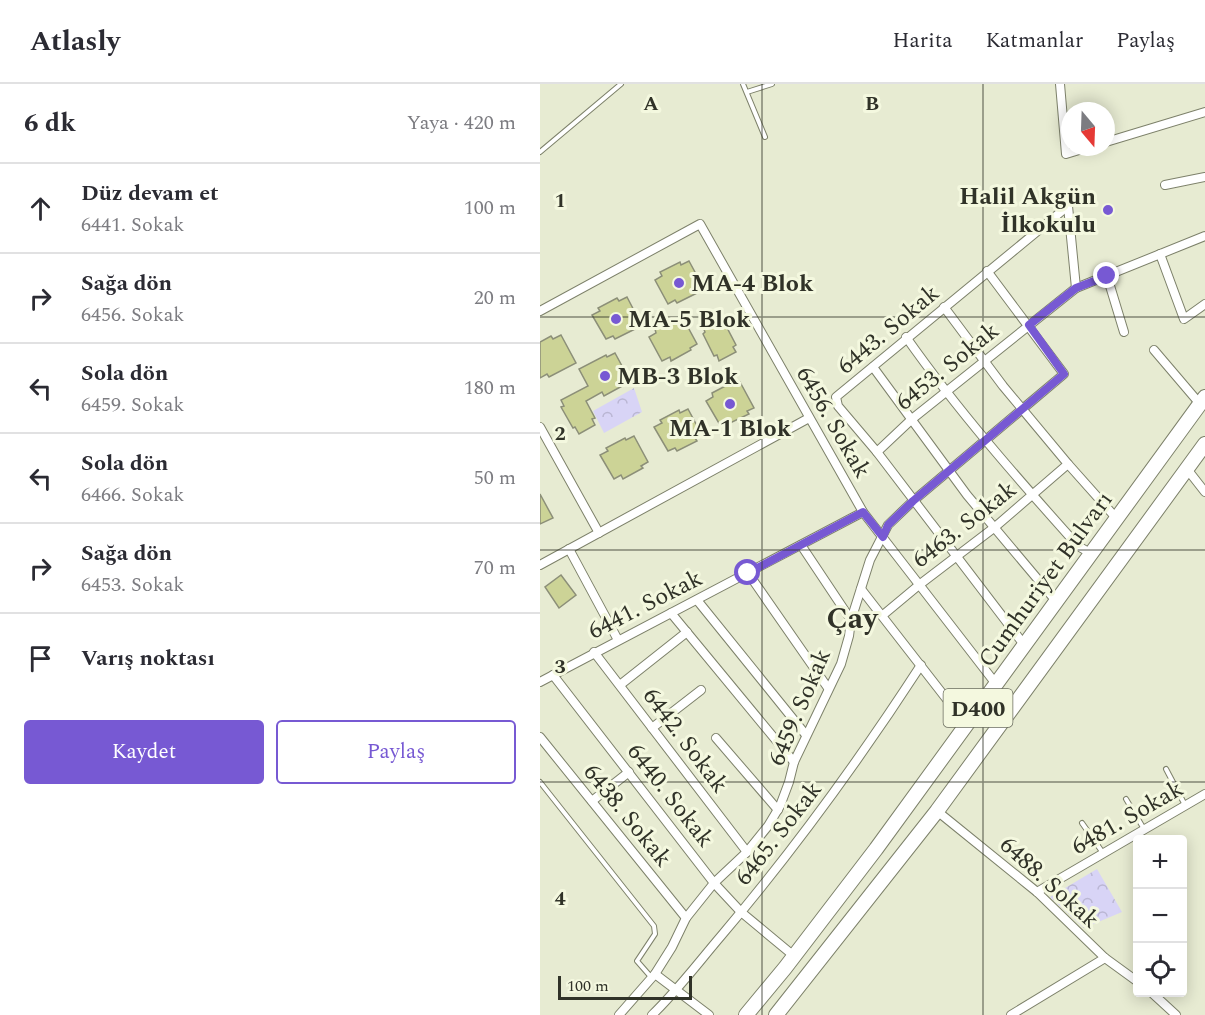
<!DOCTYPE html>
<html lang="tr">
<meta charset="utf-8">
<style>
:root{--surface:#fff;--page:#f2f2f3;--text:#2b2b33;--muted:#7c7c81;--line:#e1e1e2;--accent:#7759d3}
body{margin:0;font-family:Spectral,serif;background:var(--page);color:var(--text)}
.controls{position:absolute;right:18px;bottom:18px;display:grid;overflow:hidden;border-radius:6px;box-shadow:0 3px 15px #0003}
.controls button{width:54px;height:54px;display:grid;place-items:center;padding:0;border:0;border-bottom:2px solid var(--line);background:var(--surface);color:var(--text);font:30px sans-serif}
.compass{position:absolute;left:521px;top:18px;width:54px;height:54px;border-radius:50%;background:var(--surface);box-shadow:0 3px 15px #0003;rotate:161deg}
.scale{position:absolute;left:18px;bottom:15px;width:134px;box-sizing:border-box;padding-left:6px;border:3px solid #303228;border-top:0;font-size:16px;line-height:21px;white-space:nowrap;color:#303228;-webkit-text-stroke:4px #f4f8df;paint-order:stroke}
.stop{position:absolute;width:18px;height:18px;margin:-14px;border:4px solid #7759d3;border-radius:50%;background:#fff}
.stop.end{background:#7759d3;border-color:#fff;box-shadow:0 2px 6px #0008}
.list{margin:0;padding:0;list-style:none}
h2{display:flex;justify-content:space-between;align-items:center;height:78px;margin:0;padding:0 24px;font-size:26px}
h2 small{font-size:20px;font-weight:400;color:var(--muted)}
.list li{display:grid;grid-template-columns:39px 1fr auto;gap:18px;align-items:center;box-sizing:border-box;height:90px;padding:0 24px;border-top:2px solid var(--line)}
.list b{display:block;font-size:22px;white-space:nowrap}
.list p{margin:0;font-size:20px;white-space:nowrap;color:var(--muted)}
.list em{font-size:20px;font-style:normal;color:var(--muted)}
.actions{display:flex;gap:12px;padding:18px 24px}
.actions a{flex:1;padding:14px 0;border:2px solid var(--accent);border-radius:6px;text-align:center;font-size:21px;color:var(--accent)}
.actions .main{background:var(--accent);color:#fff}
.icon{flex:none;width:33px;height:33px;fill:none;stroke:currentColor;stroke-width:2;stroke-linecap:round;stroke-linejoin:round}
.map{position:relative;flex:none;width:665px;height:931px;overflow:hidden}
header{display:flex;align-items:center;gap:36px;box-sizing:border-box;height:84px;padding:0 30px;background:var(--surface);border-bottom:2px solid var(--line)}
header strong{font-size:28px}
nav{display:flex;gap:33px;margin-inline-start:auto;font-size:21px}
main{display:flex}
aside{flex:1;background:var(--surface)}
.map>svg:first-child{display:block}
.forest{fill:url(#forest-crowns)}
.building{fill:#ccd396;stroke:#8c8f78;stroke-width:1.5}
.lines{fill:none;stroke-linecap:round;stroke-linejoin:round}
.service-casing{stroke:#7d816a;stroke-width:6}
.minor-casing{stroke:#7d816a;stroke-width:10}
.trunk-casing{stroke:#7d816a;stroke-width:16}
.service{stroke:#fff;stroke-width:4}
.minor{stroke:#fff;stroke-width:8}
.trunk{stroke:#fff;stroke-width:14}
.route{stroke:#7759d3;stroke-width:8}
.grid{fill:none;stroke:#303228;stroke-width:1.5;stroke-opacity:0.55}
.poi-dot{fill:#7759d3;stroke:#f4f8df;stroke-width:2}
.labels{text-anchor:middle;stroke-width:6;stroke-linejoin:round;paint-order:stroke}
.shield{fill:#f4f8df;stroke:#6b6d5f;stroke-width:1.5}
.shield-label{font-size:22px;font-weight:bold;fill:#303228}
.poi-label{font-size:24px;font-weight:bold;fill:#303228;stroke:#f4f8df;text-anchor:start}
.street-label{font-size:24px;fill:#303228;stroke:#f4f8df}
.district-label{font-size:30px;font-weight:bold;fill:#303228;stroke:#f4f8df}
.grid-label{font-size:20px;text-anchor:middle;font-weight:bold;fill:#303228;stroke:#f4f8df;stroke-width:6;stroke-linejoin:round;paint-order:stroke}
</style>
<header>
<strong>Atlasly</strong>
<nav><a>Harita</a><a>Katmanlar</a><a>Paylaş</a></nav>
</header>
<main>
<aside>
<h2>6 dk<small>Yaya · 420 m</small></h2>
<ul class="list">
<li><svg class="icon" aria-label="ahead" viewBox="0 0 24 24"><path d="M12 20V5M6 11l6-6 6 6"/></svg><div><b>Düz devam et</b><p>6441. Sokak</p></div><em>100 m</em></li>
<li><svg class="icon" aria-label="right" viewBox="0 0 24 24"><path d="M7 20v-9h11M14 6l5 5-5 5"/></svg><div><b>Sağa dön</b><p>6456. Sokak</p></div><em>20 m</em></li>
<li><svg class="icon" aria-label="left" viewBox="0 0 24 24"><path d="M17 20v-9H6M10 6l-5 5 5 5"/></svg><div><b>Sola dön</b><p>6459. Sokak</p></div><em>180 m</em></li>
<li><svg class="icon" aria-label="left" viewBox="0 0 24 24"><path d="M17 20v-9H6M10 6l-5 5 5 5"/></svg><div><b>Sola dön</b><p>6466. Sokak</p></div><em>50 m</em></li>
<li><svg class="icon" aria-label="right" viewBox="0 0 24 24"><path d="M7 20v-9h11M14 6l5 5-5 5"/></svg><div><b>Sağa dön</b><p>6453. Sokak</p></div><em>70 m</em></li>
<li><svg class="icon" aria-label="arrive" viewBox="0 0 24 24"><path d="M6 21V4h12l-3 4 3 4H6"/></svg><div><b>Varış noktası</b></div></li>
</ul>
<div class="actions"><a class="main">Kaydet</a><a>Paylaş</a></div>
</aside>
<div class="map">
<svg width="665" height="931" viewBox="0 0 665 931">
<defs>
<pattern id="forest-crowns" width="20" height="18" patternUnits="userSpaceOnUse" patternTransform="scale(1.5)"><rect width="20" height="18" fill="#d8d4f6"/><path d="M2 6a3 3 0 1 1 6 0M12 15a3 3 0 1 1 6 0" fill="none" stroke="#bab6d3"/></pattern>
</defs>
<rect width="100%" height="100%" fill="#e7ebd2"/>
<g class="forest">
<path d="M94,304L102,328L64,349L53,327Z"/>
<path d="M557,785L582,828L544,844L510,813Z"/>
</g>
<g class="building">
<path d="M149,177L163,203L156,206L157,209L137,219L135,216L128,220L115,196L122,192L120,188L140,178L141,181Z"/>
<path d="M87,213L100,238L94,242L95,245L75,255L73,252L66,255L52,231L60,227L58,224L77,214L79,217Z"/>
<path d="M143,234L157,260L150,264L151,266L131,277L130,273L122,277L109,253L116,249L115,245L134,235L135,238Z"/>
<path d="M179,234L182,241L185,240L196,261L193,263L196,268L179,277L177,271L174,272L163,250L165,248L163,243Z"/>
<path d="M21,251L36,279L9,293L7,290L0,294V258L11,252L13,255Z"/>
<path d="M75,269L89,295L82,299L84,301L64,312L62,308L46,317L55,334L52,335L55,341L39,350L35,343L33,344L21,323L24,322L21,316L48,302L39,285L66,271L67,273Z"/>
<path d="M200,298L214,324L207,327L209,330L188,340L187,337L180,341L166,317L173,313L172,309L191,299L192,302Z"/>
<path d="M148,325L162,351L155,354L157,357L137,367L135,364L128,367L114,343L122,339L120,336L139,326L140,329Z"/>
<path d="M94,352L108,378L101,382L103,384L83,395L81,391L74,395L60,371L68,367L66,364L85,354L86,356Z"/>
<path d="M0,410L13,434L0,440Z"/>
<path d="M21,491L36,511L19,524L5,503Z"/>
</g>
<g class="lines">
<g class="service-casing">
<g id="service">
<path d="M203,0L225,53"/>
<path d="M207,8L232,0"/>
<path d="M0,68L81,0"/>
<path d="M626,685L645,721"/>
<path d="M0,698L114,842L115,850L97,877L111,893"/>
<path d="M586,715L604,745"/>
<path d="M542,739L563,769"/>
</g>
</g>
<g class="minor-casing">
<g id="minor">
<path d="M520,0L526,70L549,63"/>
<path d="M566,58L665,28"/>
<path d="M625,101L665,93"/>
<path d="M528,122L536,204"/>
<path d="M620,170L644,235L665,220"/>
<path d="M567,192L584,248"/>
<path d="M404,223L463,302L528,380L577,435"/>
<path d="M0,227L160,140L323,428L456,600"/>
<path d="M366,253C418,327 478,395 538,462L552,470"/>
<path d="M614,266L660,320"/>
<path d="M333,283L427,411L516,517"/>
<path d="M0,343L59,449"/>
<path d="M337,368L372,335L536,204L665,152"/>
<path d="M647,385L665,408"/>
<path d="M261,461L311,536"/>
<path d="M29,465L78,556"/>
<path d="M0,481L269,334"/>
<path d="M208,489L288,604"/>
<path d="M321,505L426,640"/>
<path d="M157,516L266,651"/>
<path d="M131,529L254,678"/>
<path d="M343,531L379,501L455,443L528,380"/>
<path d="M485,562L337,368L298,322L296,313L528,122"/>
<path d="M54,568L207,768"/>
<path d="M13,591L174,799L201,828L254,872"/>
<path d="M0,598L323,428"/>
<path d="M80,601L147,548"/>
<path d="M112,644L161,606"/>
<path d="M0,653L146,834"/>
<path d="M176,654L238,726"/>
<path d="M52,717L89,688"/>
<path d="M397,727L497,808L565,874L598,898"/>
<path d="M497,808L665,710"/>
<path d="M115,890L169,931"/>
<path d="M611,908L636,931"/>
<path d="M79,931L115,890L132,863L146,834L174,799L207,768L228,742L240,722L249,698L254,678L301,580L309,552L311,536L330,476L348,441L373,417L524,290L447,187"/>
<path d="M112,931C137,907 158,879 181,852C254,766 320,675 381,581"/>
<path d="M471,931L565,874"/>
</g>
</g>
<g class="trunk-casing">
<g id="trunk">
<path d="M206,931L245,884L336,765L665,313"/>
<path d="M236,931L397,727L665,360"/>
</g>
</g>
<use href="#service" class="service"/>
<use href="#minor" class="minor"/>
<use href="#trunk" class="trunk"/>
</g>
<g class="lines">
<path class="route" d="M208,489L323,428L343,453L348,441L373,417L524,290L489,241L536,204L567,192"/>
</g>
<path class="grid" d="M222,0V931M443,0V931M0,233H665M0,466H665M0,698H665"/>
<g class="poi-dot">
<circle cx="568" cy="126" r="6"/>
<circle cx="139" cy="199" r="6"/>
<circle cx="76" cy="235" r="6"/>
<circle cx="65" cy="292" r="6"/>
<circle cx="190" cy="320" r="6"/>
</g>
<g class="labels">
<rect class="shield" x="403.5" y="605" width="69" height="38" rx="4.5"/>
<g class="shield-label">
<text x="438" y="632">D400</text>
</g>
<g class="poi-label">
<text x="556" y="120" text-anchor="end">Halil Akgün<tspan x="556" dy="28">İlkokulu</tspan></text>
<text x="151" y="207">MA-4 Blok</text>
<text x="88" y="243">MA-5 Blok</text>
<text x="77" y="300">MB-3 Blok</text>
<text x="190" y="352" text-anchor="middle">MA-1 Blok</text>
</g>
<g class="street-label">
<text transform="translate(348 245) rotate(-40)" y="8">6443. Sokak</text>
<text transform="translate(407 282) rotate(-39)" y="8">6453. Sokak</text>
<text transform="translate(294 338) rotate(60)" y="8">6456. Sokak</text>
<text transform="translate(424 440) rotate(-38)" y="8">6463. Sokak</text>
<text transform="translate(505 495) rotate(-54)" y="8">Cumhuriyet Bulvarı</text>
<text transform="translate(105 520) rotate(-27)" y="8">6441. Sokak</text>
<text transform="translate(259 623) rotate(-67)" y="8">6459. Sokak</text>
<text transform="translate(146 656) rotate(53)" y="8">6442. Sokak</text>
<text transform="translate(131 711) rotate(52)" y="8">6440. Sokak</text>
<text transform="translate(88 731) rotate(51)" y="8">6438. Sokak</text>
<text transform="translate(587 733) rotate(-30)" y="8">6481. Sokak</text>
<text transform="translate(238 749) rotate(-52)" y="8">6465. Sokak</text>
<text transform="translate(510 798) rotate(42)" y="8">6488. Sokak</text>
</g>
<g class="district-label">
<text x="312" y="544">Çay</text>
</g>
</g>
<g class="grid-label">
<text x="111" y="26">A</text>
<text x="332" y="26">B</text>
<text x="20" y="123">1</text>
<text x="20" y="356">2</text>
<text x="20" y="589">3</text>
<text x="20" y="821">4</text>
</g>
</svg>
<div class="controls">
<button>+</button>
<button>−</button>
<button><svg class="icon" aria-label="locate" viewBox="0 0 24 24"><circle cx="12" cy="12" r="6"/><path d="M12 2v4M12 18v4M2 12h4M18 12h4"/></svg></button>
</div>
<svg class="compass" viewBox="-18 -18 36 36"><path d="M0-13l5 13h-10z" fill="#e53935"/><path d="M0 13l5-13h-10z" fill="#7c7c81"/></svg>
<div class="scale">100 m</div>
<div class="stop" style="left:208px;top:489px"></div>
<div class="stop end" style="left:567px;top:192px"></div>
</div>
</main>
